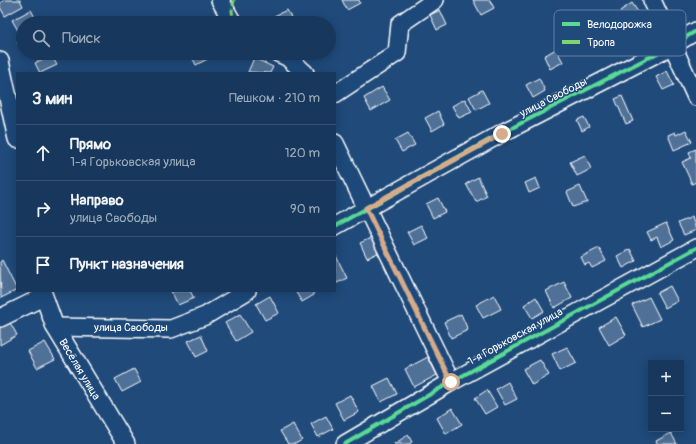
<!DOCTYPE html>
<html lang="ru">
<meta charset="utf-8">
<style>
:root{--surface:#17385c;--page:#244365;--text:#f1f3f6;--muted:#9eacbb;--line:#365272}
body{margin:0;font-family:Pangolin,sans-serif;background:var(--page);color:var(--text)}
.controls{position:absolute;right:12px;bottom:12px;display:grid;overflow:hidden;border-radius:0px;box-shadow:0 2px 10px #0003}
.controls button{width:36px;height:36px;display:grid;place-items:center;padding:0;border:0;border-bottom:1px solid var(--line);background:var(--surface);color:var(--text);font:20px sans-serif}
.stop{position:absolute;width:12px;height:12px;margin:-9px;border:3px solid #d6ab8b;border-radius:50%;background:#fff}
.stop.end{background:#d6ab8b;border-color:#fff;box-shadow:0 1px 4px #0008}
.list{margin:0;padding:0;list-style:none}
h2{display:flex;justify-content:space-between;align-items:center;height:52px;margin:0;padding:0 16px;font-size:17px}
h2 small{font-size:13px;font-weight:400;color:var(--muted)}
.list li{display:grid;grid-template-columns:26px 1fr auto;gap:12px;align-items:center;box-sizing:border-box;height:56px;padding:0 16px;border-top:1px solid var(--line)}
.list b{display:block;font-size:15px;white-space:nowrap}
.list p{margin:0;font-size:13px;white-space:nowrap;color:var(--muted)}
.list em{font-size:13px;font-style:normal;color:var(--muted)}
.icon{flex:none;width:22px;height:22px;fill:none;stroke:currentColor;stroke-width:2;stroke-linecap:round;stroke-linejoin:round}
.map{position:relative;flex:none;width:696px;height:444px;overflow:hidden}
.search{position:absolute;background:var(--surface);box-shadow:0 2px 10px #0003;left:16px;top:16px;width:320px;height:44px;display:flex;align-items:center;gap:10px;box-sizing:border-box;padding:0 14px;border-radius:22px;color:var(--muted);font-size:15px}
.panel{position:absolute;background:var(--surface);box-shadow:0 2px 10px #0003;left:16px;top:72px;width:320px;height:220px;border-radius:0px}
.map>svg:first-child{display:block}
.building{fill:#507197;stroke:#fff}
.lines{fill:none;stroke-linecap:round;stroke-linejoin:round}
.minor-casing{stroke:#fff;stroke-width:20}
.minor{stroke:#1f4a7a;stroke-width:17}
.quiet{stroke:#7fd670;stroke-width:3;stroke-dasharray:6 3;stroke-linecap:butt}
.cycleway-casing{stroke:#1f4a7a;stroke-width:6}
.cycleway{stroke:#5adb95;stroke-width:4}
.route{stroke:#d6ab8b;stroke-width:5}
.labels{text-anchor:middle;stroke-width:3;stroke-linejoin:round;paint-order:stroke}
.street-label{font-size:11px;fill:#fff;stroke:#1f4a7a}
.key{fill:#1f4a7a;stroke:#6280a2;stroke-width:1}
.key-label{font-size:11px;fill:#fff}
</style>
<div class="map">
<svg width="696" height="444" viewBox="0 0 696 444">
<rect width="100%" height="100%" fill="#1f4a7a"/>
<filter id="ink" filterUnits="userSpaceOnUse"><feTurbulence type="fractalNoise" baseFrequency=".025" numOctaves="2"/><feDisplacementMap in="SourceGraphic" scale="8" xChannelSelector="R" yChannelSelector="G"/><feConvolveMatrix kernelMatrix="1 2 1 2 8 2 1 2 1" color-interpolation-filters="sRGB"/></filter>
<g filter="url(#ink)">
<g class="building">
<path d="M5,0H20L23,6L5,16L0,7V3Z"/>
<path d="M342,0H359L360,3L347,10Z"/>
<path d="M473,0H490L494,8L481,15Z"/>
<path d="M632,3L642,18L630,25L620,11Z"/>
<path d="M31,10L38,23H23V32L20,34L12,20Z"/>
<path d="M287,10L294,23H277L274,16Z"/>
<path d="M440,10L447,25L437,30L430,15Z"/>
<path d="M23,39V52L17,42Z"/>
<path d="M556,49L563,62L550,69L544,56Z"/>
<path d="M190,53H214L215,55L196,65Z"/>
<path d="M51,55L57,65L40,73L35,63Z"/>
<path d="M254,58L273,67L270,73L248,72Z"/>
<path d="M667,71L674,85L663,90L656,77Z"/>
<path d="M539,78L545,91L533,98L526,85Z"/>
<path d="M382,87L390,100L371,111L364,98Z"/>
<path d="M482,90L489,103L476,110L469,97Z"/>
<path d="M622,96L633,121L626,124L615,99Z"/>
<path d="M465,99L472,112L459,118L452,106Z"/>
<path d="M438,111L444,124L432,131L425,118Z"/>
<path d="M584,117L589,127L582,131L577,120Z"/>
<path d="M686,130L692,142L674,150L668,135L675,132L676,135Z"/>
<path d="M408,133L415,145L402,152L395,140Z"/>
<path d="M696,149V182L692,184L682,162L691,158L689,152Z"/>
<path d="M585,155L591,169L577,176L570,162Z"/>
<path d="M478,177L487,196L476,202L466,184Z"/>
<path d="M536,178L540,188L529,193L525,183Z"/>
<path d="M580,186L587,202L573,207L567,192Z"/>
<path d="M438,198L445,212L433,218L426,204Z"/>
<path d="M692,217L696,230L684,235L678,223Z"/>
<path d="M666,223L674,240L661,247L657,237L651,240L647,232Z"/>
<path d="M421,225L428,238L414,245L407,232Z"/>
<path d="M373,237L380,252L367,258L360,243Z"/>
<path d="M599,248L606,261L592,268L589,263L585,265L581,257Z"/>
<path d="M630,249L636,261L623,268L617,256Z"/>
<path d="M335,256H336L347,278L335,284Z"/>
<path d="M2,260L17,290L1,298L0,262Z"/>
<path d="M564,282L572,298L554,308L546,291Z"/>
<path d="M670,286L678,301L665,308L657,293Z"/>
<path d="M171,291H190L194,298L178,305Z"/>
<path d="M295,291H312L314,295L302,302Z"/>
<path d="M494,295L501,309L483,318L476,305Z"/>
<path d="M270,296L279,313L265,320L256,304Z"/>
<path d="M536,297L544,311L532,318L524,305Z"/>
<path d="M649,297L660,319L643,327L632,305Z"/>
<path d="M240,314L251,332L236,341L225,323Z"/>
<path d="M461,314L468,330L451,338L444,322Z"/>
<path d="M616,317L626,335L609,345L599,327Z"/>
<path d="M8,319L17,335L0,345V323Z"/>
<path d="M201,335L208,351L196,357L188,341Z"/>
<path d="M45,342L55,359L37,368L28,351Z"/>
<path d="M567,347L576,363L560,371L552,354Z"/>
<path d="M428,357L437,375L414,387L405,369Z"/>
<path d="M540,360L549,375L532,385L523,369Z"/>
<path d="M134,369L141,382L122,392L115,379Z"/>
<path d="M389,378L397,394L381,402L373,386Z"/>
<path d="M508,382L517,399L505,405L496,389Z"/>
<path d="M487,390L497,407L485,414L475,398Z"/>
<path d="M350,395L359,412L344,420L335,403Z"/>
<path d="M452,408L462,424L446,434L437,418Z"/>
<path d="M326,416L333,429L318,437L311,424Z"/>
<path d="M293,424L302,440L295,444H288L280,431Z"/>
<path d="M671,433L677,444H658L656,441Z"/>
<path d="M408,435L412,442L409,444H394Z"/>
</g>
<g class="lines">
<g class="minor-casing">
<g id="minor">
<path d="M220,0L233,23"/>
<path d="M652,0L696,97"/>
<path d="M278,53L287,57L305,73"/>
<path d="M0,61L17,139"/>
<path d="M335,94L397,53L400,24L435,0"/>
<path d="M335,143L451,382"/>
<path d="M335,226L502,133L673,45L696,31"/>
<path d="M42,291L55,327L126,444"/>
<path d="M0,318L43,297"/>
<path d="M55,327L171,329L205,316L247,291"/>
<path d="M345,444L451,382L696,248"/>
</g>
</g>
<use href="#minor" class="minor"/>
<path class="quiet" d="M234,0L232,11L234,23"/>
<g class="cycleway-casing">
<g id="cycleway">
<path d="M335,226L502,133L673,45L696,31"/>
<path d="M345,444L451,382L696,248"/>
</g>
</g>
<use href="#cycleway" class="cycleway"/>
</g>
</g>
<g class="lines" filter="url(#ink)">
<path class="route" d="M451,382L366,208L502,134"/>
</g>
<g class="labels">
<g class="street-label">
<text transform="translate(553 97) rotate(-27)" y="4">улица Свободы</text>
<text x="131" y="331">улица Свободы</text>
<text transform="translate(515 336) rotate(-29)" y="4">1-я Горьковская улица</text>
<text transform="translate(80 369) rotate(59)" y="4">Весёлая улица</text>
</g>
</g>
<rect x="554" y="10" width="132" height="46" rx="6" class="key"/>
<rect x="562" y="22" width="18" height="4" fill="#5adb95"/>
<rect x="562" y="40" width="18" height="4" fill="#7fd670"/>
<g class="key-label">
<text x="587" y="28">Велодорожка</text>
<text x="587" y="46">Тропа</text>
</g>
</svg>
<div class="controls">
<button>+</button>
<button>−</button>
</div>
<div class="stop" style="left:451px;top:382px"></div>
<div class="stop end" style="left:502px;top:134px"></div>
<div class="search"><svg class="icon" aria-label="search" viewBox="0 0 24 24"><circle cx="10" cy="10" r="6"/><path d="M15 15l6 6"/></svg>Поиск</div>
<section class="panel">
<h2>3 мин<small>Пешком · 210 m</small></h2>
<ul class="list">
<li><svg class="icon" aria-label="ahead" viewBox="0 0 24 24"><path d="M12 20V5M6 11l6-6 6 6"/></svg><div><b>Прямо</b><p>1-я Горьковская улица</p></div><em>120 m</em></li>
<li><svg class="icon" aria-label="right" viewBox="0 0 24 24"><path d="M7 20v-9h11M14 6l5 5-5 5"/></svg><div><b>Направо</b><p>улица Свободы</p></div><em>90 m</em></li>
<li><svg class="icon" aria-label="arrive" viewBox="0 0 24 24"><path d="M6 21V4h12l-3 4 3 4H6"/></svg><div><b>Пункт назначения</b></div></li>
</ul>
</section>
</div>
